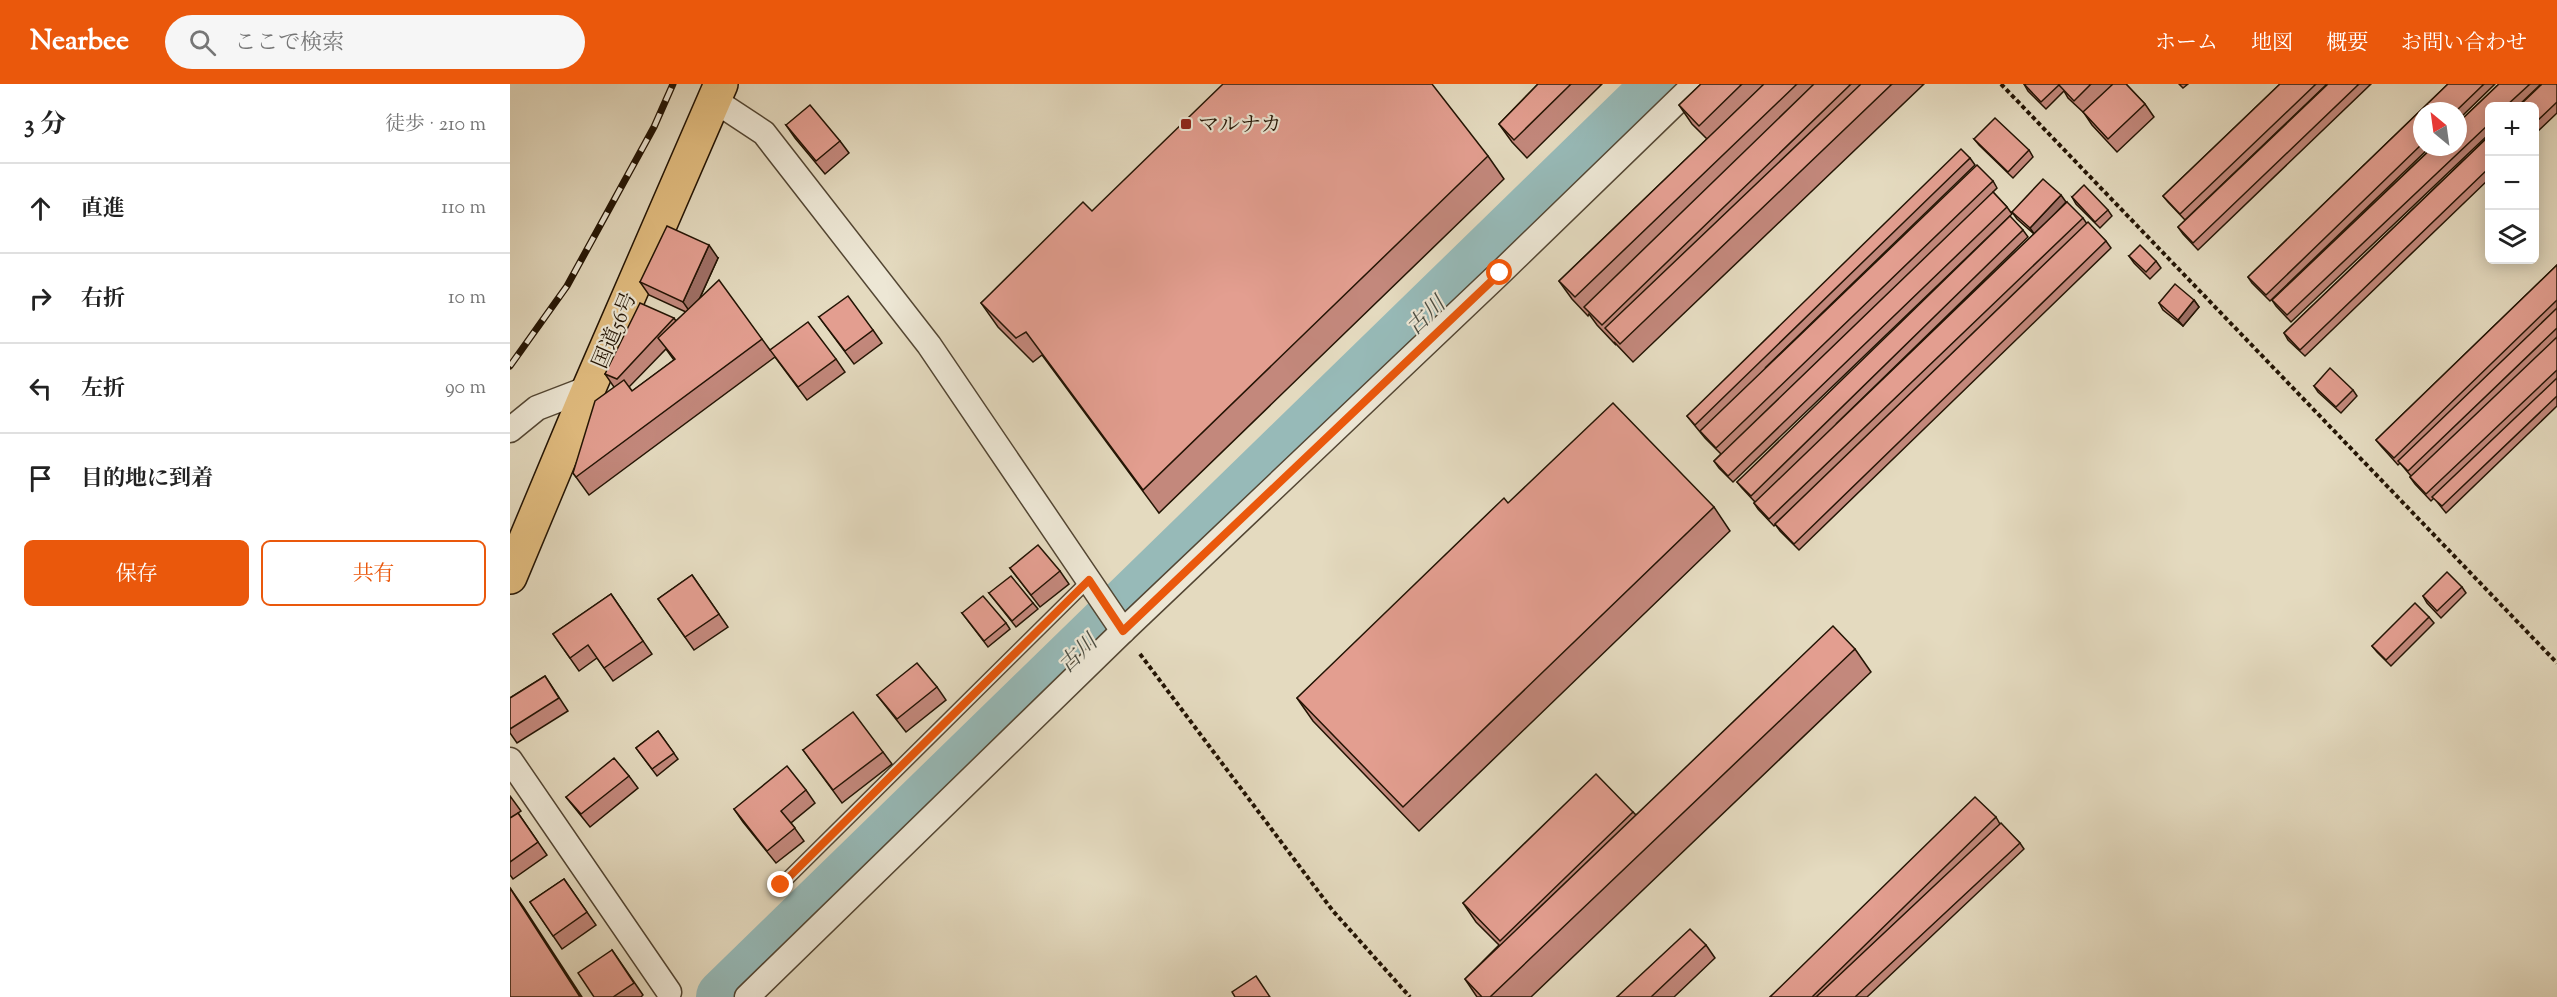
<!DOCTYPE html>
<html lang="ja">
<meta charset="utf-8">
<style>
:root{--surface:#fff;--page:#f6f6f6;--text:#222;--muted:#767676;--line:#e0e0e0;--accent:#ea580c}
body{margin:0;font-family:"Sorts Mill Goudy","Noto Serif JP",serif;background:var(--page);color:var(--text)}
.controls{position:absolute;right:18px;top:18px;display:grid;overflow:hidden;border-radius:9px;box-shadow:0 3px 15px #0003}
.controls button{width:54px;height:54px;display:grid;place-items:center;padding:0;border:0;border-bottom:2px solid var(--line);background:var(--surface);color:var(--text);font:30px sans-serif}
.compass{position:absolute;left:1903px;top:18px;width:54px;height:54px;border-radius:50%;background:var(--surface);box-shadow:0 3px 15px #0003;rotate:331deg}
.stop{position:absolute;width:18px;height:18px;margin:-14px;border:4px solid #ea580c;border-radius:50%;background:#fff}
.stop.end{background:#ea580c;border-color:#fff;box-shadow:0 2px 6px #0008}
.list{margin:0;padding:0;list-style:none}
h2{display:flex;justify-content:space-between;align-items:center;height:78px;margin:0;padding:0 24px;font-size:26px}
h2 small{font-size:20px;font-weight:400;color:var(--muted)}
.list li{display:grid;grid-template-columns:39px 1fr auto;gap:18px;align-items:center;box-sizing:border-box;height:90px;padding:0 24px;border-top:2px solid var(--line)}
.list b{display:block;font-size:22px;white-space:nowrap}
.list em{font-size:20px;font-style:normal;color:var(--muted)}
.actions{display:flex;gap:12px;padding:18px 24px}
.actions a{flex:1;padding:14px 0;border:2px solid var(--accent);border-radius:9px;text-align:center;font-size:21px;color:var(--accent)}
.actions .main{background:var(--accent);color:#fff}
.icon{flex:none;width:33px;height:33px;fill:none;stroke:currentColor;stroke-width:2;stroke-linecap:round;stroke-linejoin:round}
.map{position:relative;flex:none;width:2047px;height:913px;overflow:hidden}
header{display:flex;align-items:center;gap:36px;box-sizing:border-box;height:84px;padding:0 30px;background:var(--accent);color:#fff}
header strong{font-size:28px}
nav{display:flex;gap:33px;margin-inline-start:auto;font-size:21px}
.search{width:420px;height:54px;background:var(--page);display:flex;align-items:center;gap:15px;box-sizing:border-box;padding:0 21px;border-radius:33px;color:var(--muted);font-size:22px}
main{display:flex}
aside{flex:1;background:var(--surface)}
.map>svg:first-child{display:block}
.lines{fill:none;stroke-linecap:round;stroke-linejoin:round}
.river{stroke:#97bab8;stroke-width:56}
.service-casing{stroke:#534633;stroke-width:15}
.minor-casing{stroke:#534633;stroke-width:27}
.trunk-casing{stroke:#231404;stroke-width:36}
.path{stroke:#231404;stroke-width:4;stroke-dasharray:4.5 3;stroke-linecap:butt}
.service{stroke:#ede7d5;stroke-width:12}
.minor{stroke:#ede7d5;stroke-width:24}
.trunk{stroke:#e2bd80;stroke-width:33}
.rail-casing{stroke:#231404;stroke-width:7}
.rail{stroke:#ede7d5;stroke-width:4.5;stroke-dasharray:14;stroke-linecap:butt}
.wall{fill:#c3887c;stroke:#231404;stroke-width:1.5;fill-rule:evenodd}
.shaded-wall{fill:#9f6f65;stroke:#231404;stroke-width:1.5}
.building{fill:#e39e90;stroke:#231404;stroke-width:1.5}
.route{stroke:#ea580c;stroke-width:8}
.poi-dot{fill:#8f2418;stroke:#ede7d5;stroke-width:2}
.labels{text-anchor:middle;stroke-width:4.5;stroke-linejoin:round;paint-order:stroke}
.poi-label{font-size:21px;fill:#231404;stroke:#ede7d5;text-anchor:start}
.street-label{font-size:21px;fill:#231404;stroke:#ede7d5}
.water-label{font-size:22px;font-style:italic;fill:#4c4e43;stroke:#ede7d5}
</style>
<header>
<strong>Nearbee</strong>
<div class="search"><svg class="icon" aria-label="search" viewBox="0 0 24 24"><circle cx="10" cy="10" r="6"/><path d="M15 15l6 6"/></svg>ここで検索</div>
<nav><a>ホーム</a><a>地図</a><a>概要</a><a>お問い合わせ</a></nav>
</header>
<main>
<aside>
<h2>3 分<small>徒歩 · 210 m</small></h2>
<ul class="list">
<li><svg class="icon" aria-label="ahead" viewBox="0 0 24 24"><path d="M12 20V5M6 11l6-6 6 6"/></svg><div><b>直進</b></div><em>110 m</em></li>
<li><svg class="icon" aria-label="right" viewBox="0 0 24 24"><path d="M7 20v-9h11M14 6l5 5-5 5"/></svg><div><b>右折</b></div><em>10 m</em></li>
<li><svg class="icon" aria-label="left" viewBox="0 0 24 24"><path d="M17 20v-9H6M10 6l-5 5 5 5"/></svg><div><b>左折</b></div><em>90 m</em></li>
<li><svg class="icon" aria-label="arrive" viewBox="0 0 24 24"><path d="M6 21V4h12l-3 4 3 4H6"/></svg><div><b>目的地に到着</b></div></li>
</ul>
<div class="actions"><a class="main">保存</a><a>共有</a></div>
</aside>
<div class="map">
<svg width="2047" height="913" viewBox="0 0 2047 913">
<rect width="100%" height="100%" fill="#e4dabf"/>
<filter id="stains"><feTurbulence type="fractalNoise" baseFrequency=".00333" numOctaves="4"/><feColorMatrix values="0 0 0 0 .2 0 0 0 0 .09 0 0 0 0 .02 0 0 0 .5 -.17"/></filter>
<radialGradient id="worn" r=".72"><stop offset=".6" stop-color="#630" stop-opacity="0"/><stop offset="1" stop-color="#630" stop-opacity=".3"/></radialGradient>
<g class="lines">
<path class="river" d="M214,913L1152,0"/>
<g class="service-casing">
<path id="service" d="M271,801L579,496"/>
</g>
<g class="minor-casing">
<g id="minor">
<path d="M204,16L254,49L419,261L613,547"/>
<path d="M0,346L27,324L79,304"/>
<path d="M0,676L159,908"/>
<path d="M237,913L613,547L990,189L1185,0"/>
</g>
</g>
<g class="trunk-casing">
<path id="trunk" d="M0,493L79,304L211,0"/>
</g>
<g class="path">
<path d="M1491,0L2047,579"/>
<path d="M630,570L823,827L900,913"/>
</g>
<use href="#service" class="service"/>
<use href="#minor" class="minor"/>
<use href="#trunk" class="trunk"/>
<g class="rail-casing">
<path id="rail" d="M0,282L57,202L144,43L163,0"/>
</g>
<use href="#rail" class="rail"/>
</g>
<g class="wall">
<path d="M1028,0H1092L1017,74L1002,58L989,40Z"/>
<path d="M1191,0H1414L1123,278L1105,259V260L1087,241L1079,230L1078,232L1062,215L1049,197L1197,55L1182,40L1169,21Z"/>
<path d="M1514,0H1616L1635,20L1644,33L1607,68L1582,41L1574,29L1558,14L1554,7L1536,25L1518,7Z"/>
<path d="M1669,0H1678L1673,4Z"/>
<path d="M1770,0H1817L1675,136L1658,118L1653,112Z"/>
<path d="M1818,0H1861L1688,166L1673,150L1668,143Z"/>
<path d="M1938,0H1985L1948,36V27H1912V63H1920L1760,217L1742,199L1738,193Z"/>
<path d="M1989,0H2031L2008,22H1980V49L1781,238L1766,222L1762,216Z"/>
<path d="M2047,0V29L2025,50V22Z"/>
<path d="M276,41L330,57L339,69L315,90L285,54Z"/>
<path d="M1980,51V94L1795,272L1778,256L1774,249Z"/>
<path d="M1464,55L1519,66L1523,73L1503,94L1469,61Z"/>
<path d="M978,72L994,95L649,429L532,271L523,278L488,243L471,219L582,127Z"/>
<path d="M1460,74L1465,81L1255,284L1483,97L1487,104L1483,108L1497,123L1502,130L1223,398L1209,384L1204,377L1211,370L1195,354L1177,332Z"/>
<path d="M1562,113L1598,126L1602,132L1590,144L1566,120Z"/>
<path d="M1556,118L1540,134H1573L1577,140L1596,157L1601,164L1289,466L1270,447L1265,440L1301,407L1264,442L1248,425L1244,419L1245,418L1232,404L1227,398L1513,146L1518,153L1326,340L1524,150L1507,135L1502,128Z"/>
<path d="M1619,172L1646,177L1651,184L1640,195L1624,179Z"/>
<path d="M208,174L189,216L252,255L260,266L326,275L335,288L297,316L265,273L79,411L63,389L104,303L95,290L164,234L166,237L176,228L139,211L130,198ZM156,265L164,276L122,307L119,303Z"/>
<path d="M2047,181V322L1936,429L1924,414L1921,417L1905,400L1900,393L1901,392L1890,379L1888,381L1871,362L1866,356Z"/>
<path d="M1684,216L1689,223L1673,242L1653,226L1649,219Z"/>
<path d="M309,233L363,246L372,259L344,280Z"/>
<path d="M1804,302L1843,306L1847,312L1831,329L1808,308Z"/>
<path d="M998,419L1204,423L1220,447L909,747L803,637L787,614Z"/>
<path d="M500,484L550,487L559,500L530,523Z"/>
<path d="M182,491L218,543L184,566L148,515Z"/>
<path d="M1952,503L1956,509L1931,534L1917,519L1913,512Z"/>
<path d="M479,509L523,519L528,525L506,543Z"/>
<path d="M101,510L142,570L103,597L87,574L69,587L43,550Z"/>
<path d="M452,529L496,539L500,545L478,563Z"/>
<path d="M1919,533L1924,539L1881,582L1867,568L1862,562Z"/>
<path d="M1345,565L1361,588L1021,913H967L955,895L989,861L966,838L953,819L1123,728L1126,731Z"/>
<path d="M35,592L58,627L7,659L0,649V614Z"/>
<path d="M427,603L436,616L396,648L367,611Z"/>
<path d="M148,647L168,675L147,692L126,664Z"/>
<path d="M293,666L373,668L382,680L332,719Z"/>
<path d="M119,692L128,704L80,743L56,713Z"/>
<path d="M296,706L305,719L281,739L294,757L266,779L233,738L224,725Z"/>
<path d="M0,712L11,727L8,729L37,771L3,795L0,791Z"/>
<path d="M1486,733L1490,740L1510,759L1514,765L1357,913H1260Z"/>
<path d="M54,795L86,841L52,865L20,818Z"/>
<path d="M1196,861L1205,874L1164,913H1107Z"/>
<path d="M102,866L133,911L131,913H84Z"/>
</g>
<g class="shaded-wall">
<path d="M1551,111L1556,118L1525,151L1520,144Z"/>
<path d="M199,161L208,174L182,231L173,218Z"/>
<path d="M1684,216L1689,223L1673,242L1668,236Z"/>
<path d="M0,804L14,824L72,913H70Z"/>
</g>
<g class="building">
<path d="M713,0H922L978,72L633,406L516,248L506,254L471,219L573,118L582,127Z"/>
<path d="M1028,0H1061L1004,56L989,40Z"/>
<path d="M1191,0H1232L1189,42L1169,21Z"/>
<path d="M1254,0H1287L1065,213L1049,197Z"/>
<path d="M1304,0H1341L1092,241L1074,223Z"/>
<path d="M1351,0H1382L1110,260L1095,244Z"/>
<path d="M1514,0H1550L1531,18Z"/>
<path d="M1550,0H1581L1564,17L1549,1Z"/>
<path d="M1603,0H1616L1635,20L1598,55L1573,28Z"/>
<path d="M1770,0H1806L1670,130L1653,112Z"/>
<path d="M1818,0H1849L1683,159L1668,143Z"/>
<path d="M1938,0H1974L1946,27H1912V60L1756,211L1738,193Z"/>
<path d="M1989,0H2020L1996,22H1980V39L1777,231L1762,216L1923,63H1948V39Z"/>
<path d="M2032,0H2047V18L2025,39V22H2009Z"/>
<path d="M300,21L330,57L306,77L276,41Z"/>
<path d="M1485,34L1519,66L1498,88L1464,55Z"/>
<path d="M1980,51V83L1790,266L1774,249Z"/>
<path d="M1451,65L1460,74L1185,341L1177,332Z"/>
<path d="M1467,81L1483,97L1206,364L1190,347Z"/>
<path d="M1533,95L1551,111L1520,144L1502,128Z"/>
<path d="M1574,101L1598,126L1585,138L1562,113Z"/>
<path d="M1483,108L1497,123L1218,392L1204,377Z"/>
<path d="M1557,118L1573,134L1259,435L1244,419Z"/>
<path d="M1500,132L1513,146L1241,412L1227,398Z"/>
<path d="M1578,138L1596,157L1284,460L1265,440Z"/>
<path d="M157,142L199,161L173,218L130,198Z"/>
<path d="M1630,161L1646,177L1636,188L1619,172Z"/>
<path d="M2047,181V216L1884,374L1866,356Z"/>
<path d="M209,196L252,255L66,393L63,389L85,317L114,296L122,307L165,275L148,254Z"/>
<path d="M1665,200L1684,216L1668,236L1649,219Z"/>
<path d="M338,212L363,246L335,267L309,233Z"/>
<path d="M130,219L164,234L107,295L95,290Z"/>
<path d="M2047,224V244L1898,387L1888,377Z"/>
<path d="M298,238L326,275L288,303L260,266Z"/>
<path d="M2047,253V286L1916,410L1900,393Z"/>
<path d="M1820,284L1843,306L1826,323L1804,302Z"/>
<path d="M2047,294V312L1932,422L1922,413Z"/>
<path d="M1103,319L1204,423L893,723L787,614L994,414L998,419Z"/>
<path d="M528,461L550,487L521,511L500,484Z"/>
<path d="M1937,488L1952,503L1927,527L1913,512Z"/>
<path d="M182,491L209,530L175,553L148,515Z"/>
<path d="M501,492L523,519L502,537L479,509Z"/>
<path d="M101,510L133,557L94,584L78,561L60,574L43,550Z"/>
<path d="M473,512L496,539L474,557L452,529Z"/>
<path d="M1905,519L1919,533L1876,576L1862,562Z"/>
<path d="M1323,542L1345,565L980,913H972L955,895Z"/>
<path d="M407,579L427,603L387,635L367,611Z"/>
<path d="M35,592L49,614L0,645V614Z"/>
<path d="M343,628L373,668L323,706L293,666Z"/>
<path d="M148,647L164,669L142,685L126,664Z"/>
<path d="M104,674L119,692L71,730L56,713Z"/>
<path d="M277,682L296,706L271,727L285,744L257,767L224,725Z"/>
<path d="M1086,690L1123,728L990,857L953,819Z"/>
<path d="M1465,713L1486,733L1302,913H1260Z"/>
<path d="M8,729L28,758L0,778V734Z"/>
<path d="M1491,739L1510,759L1345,913H1306Z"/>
<path d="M54,795L77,828L43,852L20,818Z"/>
<path d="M0,804L70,913H0Z"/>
<path d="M1180,845L1196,861L1141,913H1107Z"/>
<path d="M102,866L124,899L103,913H84L68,889Z"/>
<path d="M746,892L760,913H725L722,908Z"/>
</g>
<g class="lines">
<path class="route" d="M271,801L579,496L613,547L990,189"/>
</g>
<rect class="poi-dot" x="670" y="34" width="12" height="12" rx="3"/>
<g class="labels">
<g class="poi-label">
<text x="688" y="47">マルナカ</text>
</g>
<g class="street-label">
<text transform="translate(104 246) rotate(-67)" y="7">国道56号</text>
</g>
<g class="water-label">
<text transform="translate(915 231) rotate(-44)" y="8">古川</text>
<text transform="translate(567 569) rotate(-44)" y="8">古川</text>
</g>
</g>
<rect width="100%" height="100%" filter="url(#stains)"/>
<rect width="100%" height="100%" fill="url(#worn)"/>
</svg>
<div class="controls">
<button>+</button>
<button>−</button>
<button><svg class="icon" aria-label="layers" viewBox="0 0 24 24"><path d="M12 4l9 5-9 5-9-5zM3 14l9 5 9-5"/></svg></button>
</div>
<svg class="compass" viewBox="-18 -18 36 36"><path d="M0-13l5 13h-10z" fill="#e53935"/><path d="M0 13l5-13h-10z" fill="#767676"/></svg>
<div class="stop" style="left:990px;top:189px"></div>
<div class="stop end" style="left:271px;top:801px"></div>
</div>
</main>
